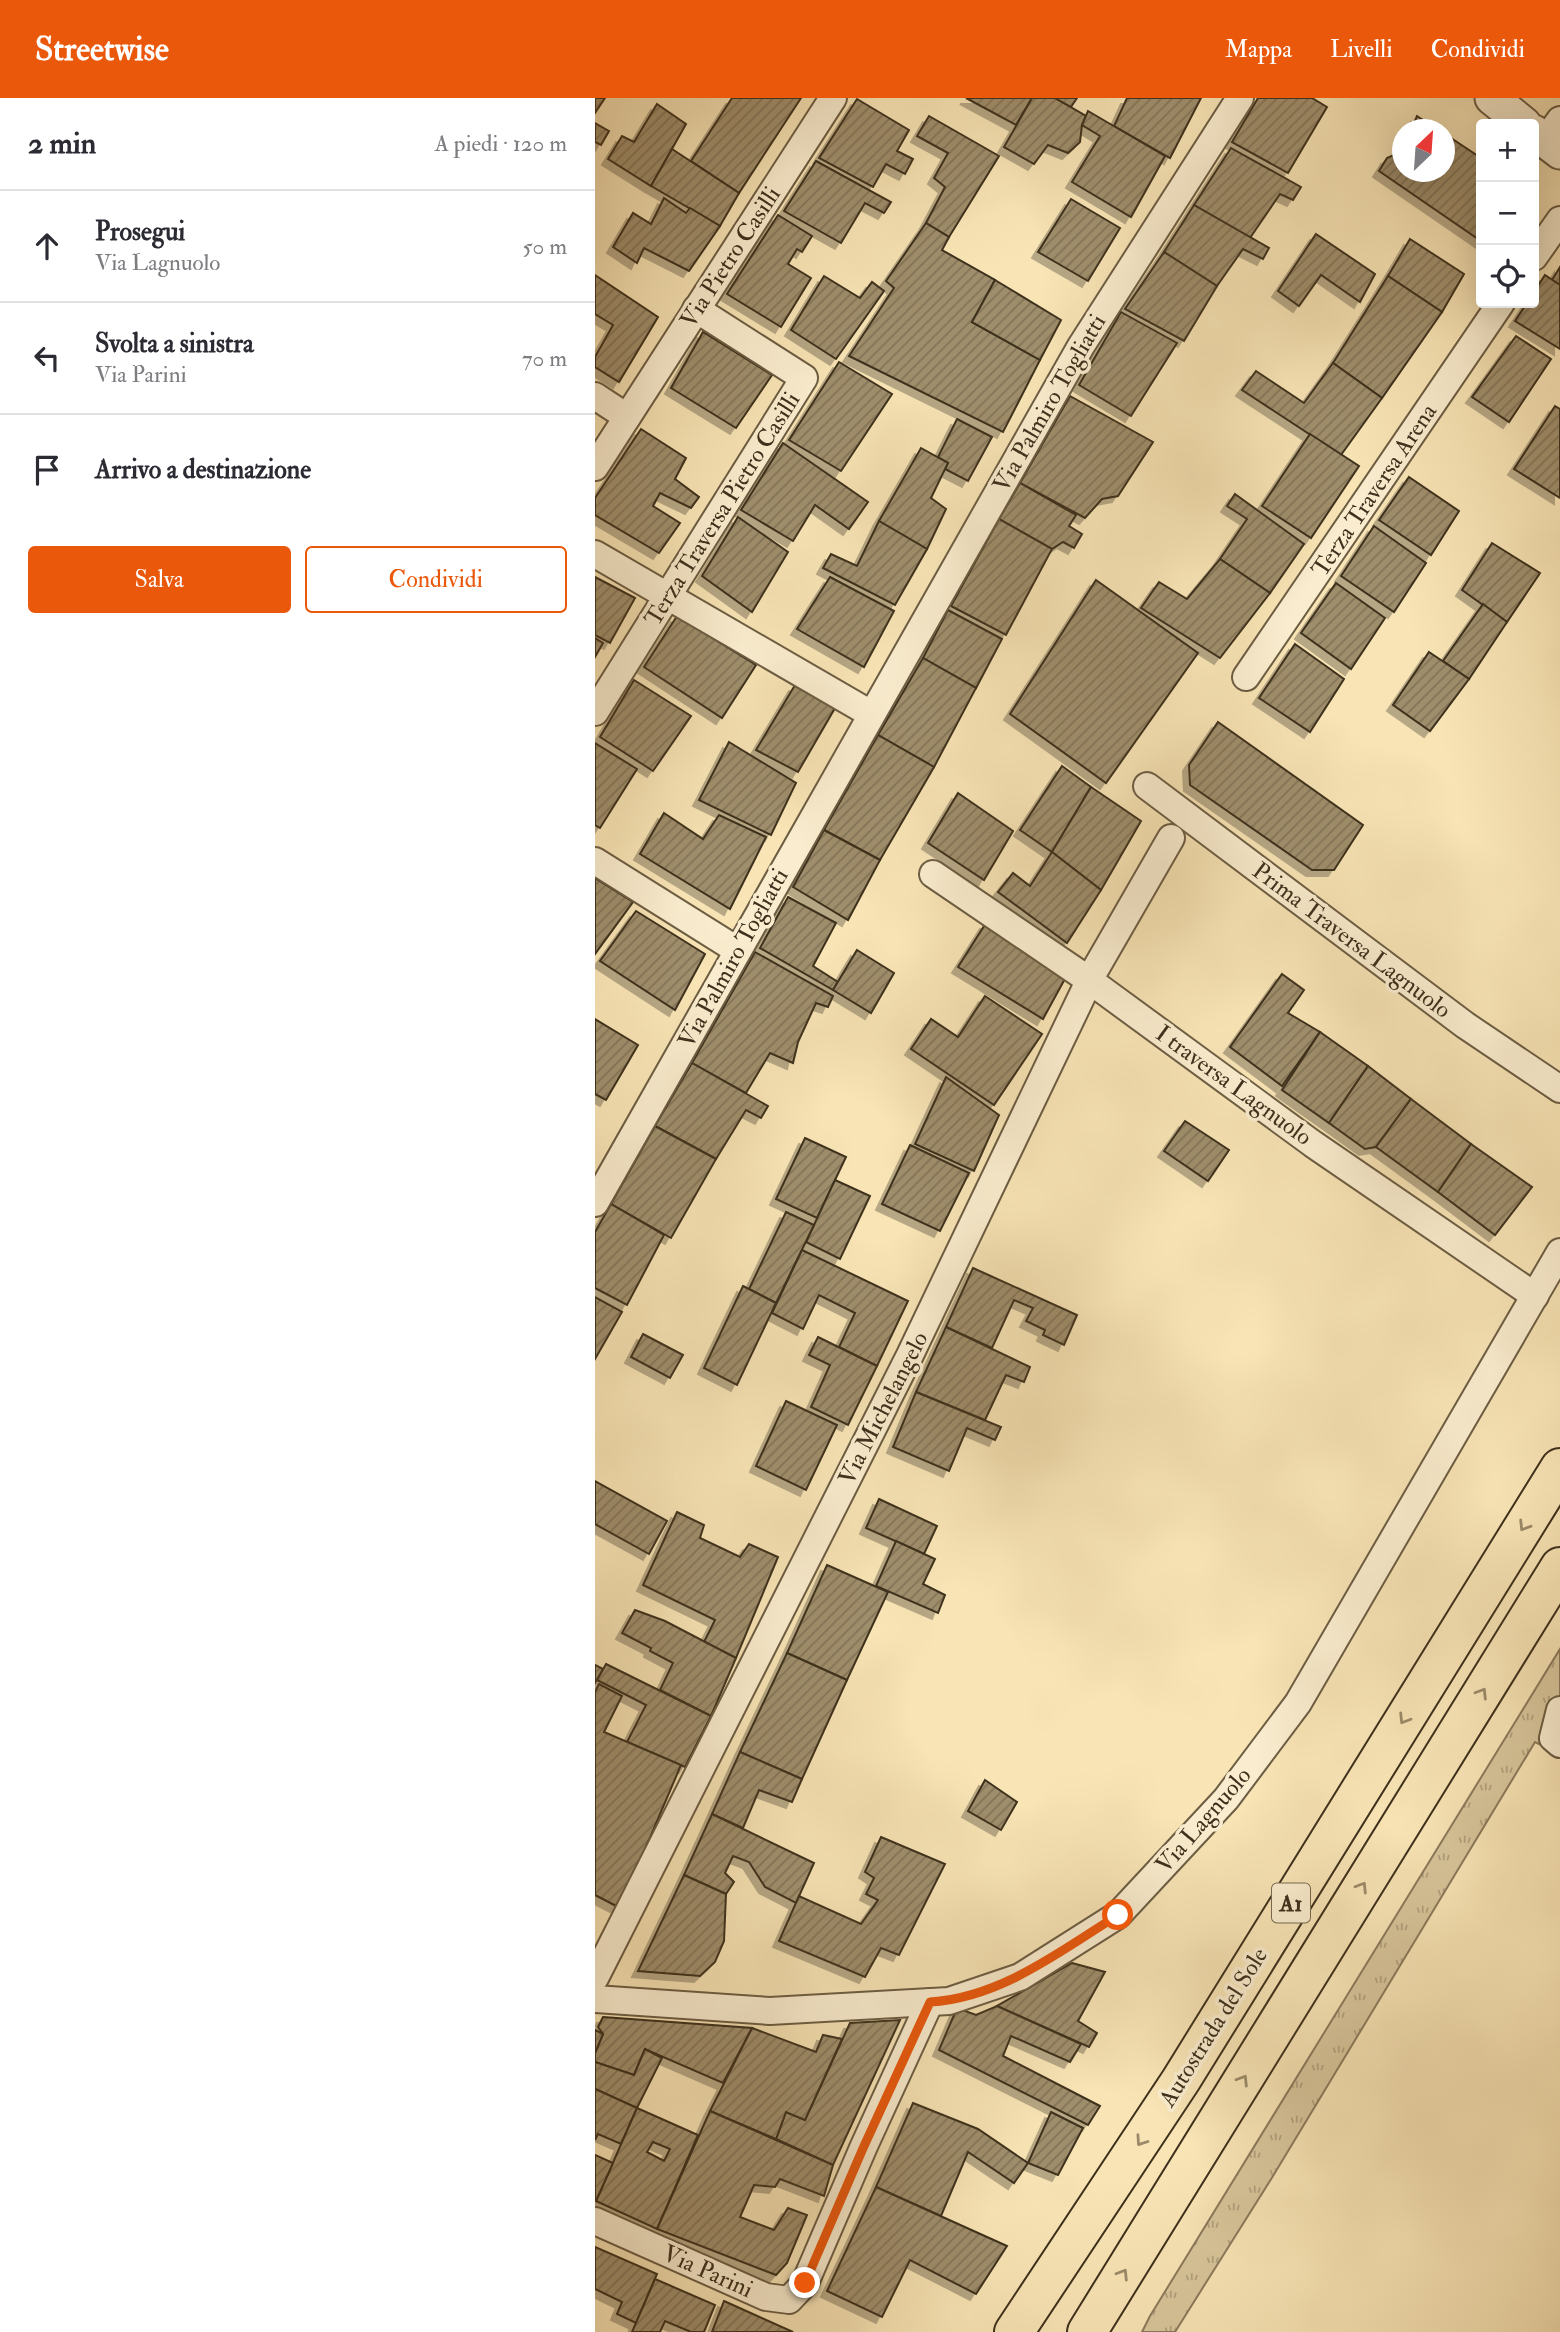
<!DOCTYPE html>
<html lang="it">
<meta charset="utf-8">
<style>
:root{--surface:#fff;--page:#f2f2f3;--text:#2b2b33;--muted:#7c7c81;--line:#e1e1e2;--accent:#ea580c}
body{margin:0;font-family:"IM FELL Double Pica",serif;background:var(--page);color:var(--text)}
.controls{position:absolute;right:21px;top:21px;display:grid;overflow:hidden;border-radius:7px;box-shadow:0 7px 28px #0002}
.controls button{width:63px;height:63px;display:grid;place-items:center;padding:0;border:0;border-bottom:2px solid var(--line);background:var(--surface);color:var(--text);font:35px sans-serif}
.compass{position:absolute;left:797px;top:21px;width:63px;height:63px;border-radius:50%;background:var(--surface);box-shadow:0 7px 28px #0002;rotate:25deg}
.stop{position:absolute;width:21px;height:21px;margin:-16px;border:5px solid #ea580c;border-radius:50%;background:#fff}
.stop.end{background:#ea580c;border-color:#fff;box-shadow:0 2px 7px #0008}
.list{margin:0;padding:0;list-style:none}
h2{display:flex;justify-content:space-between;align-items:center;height:91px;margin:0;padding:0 28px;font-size:30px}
h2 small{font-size:23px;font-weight:400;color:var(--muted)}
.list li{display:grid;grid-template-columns:46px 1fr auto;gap:21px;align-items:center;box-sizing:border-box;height:112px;padding:0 28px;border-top:2px solid var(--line)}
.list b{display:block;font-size:26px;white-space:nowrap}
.list p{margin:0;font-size:23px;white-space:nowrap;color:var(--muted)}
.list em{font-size:23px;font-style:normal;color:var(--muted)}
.actions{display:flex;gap:14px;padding:21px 28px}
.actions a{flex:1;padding:16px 0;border:2px solid var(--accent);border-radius:7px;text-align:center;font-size:24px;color:var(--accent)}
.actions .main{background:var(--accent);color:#fff}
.icon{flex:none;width:38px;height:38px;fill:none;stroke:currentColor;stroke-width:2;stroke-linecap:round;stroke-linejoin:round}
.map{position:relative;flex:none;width:965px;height:2234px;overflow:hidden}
header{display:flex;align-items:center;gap:42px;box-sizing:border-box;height:98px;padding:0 35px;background:var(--accent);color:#fff}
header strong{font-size:33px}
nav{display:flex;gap:38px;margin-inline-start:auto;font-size:24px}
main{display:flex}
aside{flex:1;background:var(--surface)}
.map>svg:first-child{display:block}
.grass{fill:url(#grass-tufts);stroke:#8b7a5c;stroke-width:2}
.building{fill:url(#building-hatch);stroke:#3e301d;stroke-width:2;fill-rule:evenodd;filter:url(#shadow)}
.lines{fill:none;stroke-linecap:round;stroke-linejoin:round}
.minor-casing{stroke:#6c5d43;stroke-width:30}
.tertiary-casing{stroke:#6c5d43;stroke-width:37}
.motorway-casing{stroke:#3e301d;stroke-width:42}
.minor{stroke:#faedcf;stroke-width:26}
.tertiary{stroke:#faedcf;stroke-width:33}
.motorway{stroke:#f8e4b5;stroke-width:38}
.oneway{stroke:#9b8a69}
.route{stroke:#ea580c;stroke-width:9}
.labels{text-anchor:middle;stroke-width:7;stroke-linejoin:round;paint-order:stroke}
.shield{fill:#faedcf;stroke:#766952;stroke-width:2}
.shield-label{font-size:23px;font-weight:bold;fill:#3e301d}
.street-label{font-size:24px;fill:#3e301d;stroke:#faedcf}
</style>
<header>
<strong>Streetwise</strong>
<nav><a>Mappa</a><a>Livelli</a><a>Condividi</a></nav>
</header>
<main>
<aside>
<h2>2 min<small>A piedi · 120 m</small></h2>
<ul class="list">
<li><svg class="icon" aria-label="ahead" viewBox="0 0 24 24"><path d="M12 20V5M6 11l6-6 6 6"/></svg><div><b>Prosegui</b><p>Via Lagnuolo</p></div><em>50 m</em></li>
<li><svg class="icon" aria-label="left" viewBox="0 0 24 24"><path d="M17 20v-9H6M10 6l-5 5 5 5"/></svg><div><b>Svolta a sinistra</b><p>Via Parini</p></div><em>70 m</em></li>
<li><svg class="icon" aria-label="arrive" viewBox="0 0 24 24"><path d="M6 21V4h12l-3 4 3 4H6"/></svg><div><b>Arrivo a destinazione</b></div></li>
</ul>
<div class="actions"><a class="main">Salva</a><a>Condividi</a></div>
</aside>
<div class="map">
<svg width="965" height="2234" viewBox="0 0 965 2234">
<defs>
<pattern id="grass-tufts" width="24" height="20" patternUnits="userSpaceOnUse" patternTransform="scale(1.75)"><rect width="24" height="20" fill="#d8c59b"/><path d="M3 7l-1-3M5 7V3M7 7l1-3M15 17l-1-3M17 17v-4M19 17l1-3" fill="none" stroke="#b1a07e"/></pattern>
<pattern id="building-hatch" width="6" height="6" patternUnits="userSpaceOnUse" patternTransform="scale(1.75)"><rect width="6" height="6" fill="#9f8e6c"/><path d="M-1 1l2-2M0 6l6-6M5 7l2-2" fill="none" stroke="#837458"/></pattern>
<filter id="shadow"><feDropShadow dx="-6" dy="6" stdDeviation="0" flood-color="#0004"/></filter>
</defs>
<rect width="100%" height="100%" fill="#f8e4b5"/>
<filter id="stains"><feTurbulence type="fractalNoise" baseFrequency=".00286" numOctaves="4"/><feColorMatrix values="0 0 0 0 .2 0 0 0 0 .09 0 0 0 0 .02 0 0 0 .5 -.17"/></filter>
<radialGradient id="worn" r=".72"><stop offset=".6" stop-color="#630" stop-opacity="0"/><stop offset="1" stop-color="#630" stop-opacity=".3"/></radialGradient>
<path class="grass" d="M965,1551V1605L958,1653L940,1644L678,2078L580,2234H547L555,2218Z"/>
<g class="building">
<path d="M0,0H10L0,15Z"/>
<path d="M137,0H206L144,95L96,63Z"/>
<path d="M371,0H437L421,27Z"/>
<path d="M437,0H460L491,18L487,27L485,44L473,55L453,47L439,66L409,49Z"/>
<path d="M460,0H482L476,9Z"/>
<path d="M532,0H606L575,60L519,28Z"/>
<path d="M663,0H717L732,9L693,75L637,44Z"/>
<path d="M262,1L314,32L302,53L318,61L310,76L291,66L278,89L224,60Z"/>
<path d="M62,6L91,26L56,88L13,61L27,38L39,44Z"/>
<path d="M493,13L570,58L536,119L477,84L505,38L487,27Z"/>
<path d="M334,18L404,58L354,139L331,125L350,89L339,80L353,55L322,38Z"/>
<path d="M822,18L843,32H816Z"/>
<path d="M0,25L14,33L6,47L0,44Z"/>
<path d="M850,36L886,60V143L784,73L792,60L799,57L808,47V74H850Z"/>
<path d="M636,50L706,89L698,102L685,96L655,140L599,107Z"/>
<path d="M77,51L144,95L125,128L56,88Z"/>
<path d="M221,63L296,104L289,115L270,105L246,145L189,113Z"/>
<path d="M69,100L91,115L95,110L125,128L94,173L49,150L42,165L18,149L38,115L56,126Z"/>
<path d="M476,101L525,130L493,183L443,154Z"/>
<path d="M599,107L674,150L668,161L648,151L622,188L569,154Z"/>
<path d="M183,117L217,138L207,154L202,151L193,166L216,180L186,229L132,196Z"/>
<path d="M331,125L354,139L347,152L400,182L377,224L445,262L408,334L254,258L299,190L291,183Z"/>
<path d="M721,136L780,176L765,204L726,177L704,208L683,193Z"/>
<path d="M815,141L869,176L847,214L793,178Z"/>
<path d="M569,154L622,188L589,243L530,211Z"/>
<path d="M965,169V187L957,182Z"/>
<path d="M0,177L63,219L24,284L0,269V259L18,227L0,216Z"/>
<path d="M950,177L965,187V251L920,223L932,205H939V194Z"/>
<path d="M229,178L265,200L277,184L289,193L241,261L196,232Z"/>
<path d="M793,178L847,214L787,300L738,265Z"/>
<path d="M400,182L466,222L445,262L377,224Z"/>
<path d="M526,214L582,245L536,318L484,287Z"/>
<path d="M108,234L177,277L141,330L76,290Z"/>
<path d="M921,238L956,261L914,324L877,299Z"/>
<path d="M244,264L297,296L246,373L194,342Z"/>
<path d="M738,265L787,300L746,357L647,292L661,273L709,305Z"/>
<path d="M475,298L558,344L523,398L507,401L490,420L425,385Z"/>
<path d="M960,308L965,311V400L919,371Z"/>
<path d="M362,321L397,339L373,383L350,371L353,365L343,359Z"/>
<path d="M46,331L91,360L80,381L104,399L96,410L65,395L58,408L85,425L64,455L0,417V400Z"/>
<path d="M715,336L764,368L716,440L667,408Z"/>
<path d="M188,345L273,404L254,431L220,407L198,443L146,412Z"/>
<path d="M326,350L353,365L336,400L351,411L332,451L284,423Z"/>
<path d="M814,379L864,413L836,457L784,422Z"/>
<path d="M425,385L481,417L474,428L487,436L479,450L468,444L457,451L404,421Z"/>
<path d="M640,396L709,446L675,495L625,461L652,421L632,408Z"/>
<path d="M143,419L193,454L157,514L107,478Z"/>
<path d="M404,421L457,451L411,537L356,508Z"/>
<path d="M284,423L332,451L300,507L228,470L236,456L262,468Z"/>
<path d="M779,428L831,465L799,514L746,478Z"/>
<path d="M897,445L945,475L912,524L867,492Z"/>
<path d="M625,461L675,495L625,560L546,510L564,484L592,501Z"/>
<path d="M0,479L40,500L15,545L0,537Z"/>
<path d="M235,479L299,513L269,569L202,531Z"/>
<path d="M501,482L603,555L511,685L415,616Z"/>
<path d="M741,485L790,520L756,571L706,535Z"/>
<path d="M888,506L912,524L874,581L848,563Z"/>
<path d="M353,512L407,541L381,590L328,560Z"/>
<path d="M82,518L161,567L127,620L49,569Z"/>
<path d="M0,540L8,545L0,559Z"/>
<path d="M700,546L749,581L715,634L664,600Z"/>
<path d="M834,554L874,581L835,633L798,607Z"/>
<path d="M328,560L381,590L339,669L283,637Z"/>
<path d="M39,582L96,618L58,673L5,639Z"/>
<path d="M200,587L240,610L203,674L161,652Z"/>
<path d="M623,624L768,727L739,772H717L595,687L594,667Z"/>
<path d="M283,637L339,669L285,762L229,732Z"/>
<path d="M134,644L201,685L176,737L104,702Z"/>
<path d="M0,645L42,671L5,730L0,727Z"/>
<path d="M467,668L496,689L457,754L425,732Z"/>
<path d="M496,689L546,723L506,792L457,754Z"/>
<path d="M363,695L418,733L389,782L333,745Z"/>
<path d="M69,715L108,741L124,717L171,739L135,811L45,756Z"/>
<path d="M229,732L285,762L253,822L198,789Z"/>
<path d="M457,754L506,792L472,845L403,794L418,775L435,788Z"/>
<path d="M0,780L38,804L0,856Z"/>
<path d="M193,799L241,825L218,868L243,884L238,892L165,850Z"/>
<path d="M41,813L110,856L80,912L5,863Z"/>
<path d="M391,825L472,877L448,921L363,869Z"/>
<path d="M262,852L299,875L276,915L238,892Z"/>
<path d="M160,854L238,898L233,909L221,905L203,944L198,965L175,955L151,995L97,965Z"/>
<path d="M687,876L709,892L693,915L725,934L687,988L635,949Z"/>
<path d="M390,898L447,936L399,1007L316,951L336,921L363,939Z"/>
<path d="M0,921L43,947L11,1002L0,996Z"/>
<path d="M725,934L773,968L734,1025L687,992Z"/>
<path d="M97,965L173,1008L166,1020L151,1012L121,1061L60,1028Z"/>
<path d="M773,968L816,1001L781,1049L770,1051L734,1025Z"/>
<path d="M351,979L404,1017L379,1073L320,1046Z"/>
<path d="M816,1001L876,1046L843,1094L781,1049Z"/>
<path d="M590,1023L634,1052L613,1083L569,1053Z"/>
<path d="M60,1028L121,1061L76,1140L16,1106Z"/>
<path d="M210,1040L251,1059L222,1120L181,1101Z"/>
<path d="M876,1046L937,1089L900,1137L843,1094Z"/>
<path d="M315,1047L374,1075L345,1133L287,1106Z"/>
<path d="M240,1082L275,1098L245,1161L211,1144Z"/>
<path d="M16,1106L69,1137L32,1207L0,1190V1134Z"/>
<path d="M191,1114L219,1127L181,1205L154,1191Z"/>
<path d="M207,1152L313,1203L282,1268L244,1249L260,1215L224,1197L208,1231L177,1215Z"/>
<path d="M378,1170L482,1217L469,1247L448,1237L450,1232L431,1223L438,1210L419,1202L397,1250L351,1229Z"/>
<path d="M148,1188L181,1205L142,1287L109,1270Z"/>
<path d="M0,1199L27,1214L0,1261Z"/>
<path d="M351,1229L435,1269L429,1284L411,1277L390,1322L321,1294Z"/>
<path d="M48,1236L88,1257L75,1280L36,1259Z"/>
<path d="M223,1239L282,1268L253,1327L216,1309L235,1267L214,1257Z"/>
<path d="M321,1294L406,1329L400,1342L372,1330L354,1373L298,1349Z"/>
<path d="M191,1303L242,1327L211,1392L161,1368Z"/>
<path d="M0,1383L72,1423L54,1456L0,1426Z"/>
<path d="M284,1401L342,1428L329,1456L271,1430Z"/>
<path d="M82,1414L109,1427L105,1440L145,1459L154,1446L183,1459L141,1560L109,1544L120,1522L48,1487Z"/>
<path d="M301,1443L340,1461L328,1486L350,1497L343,1515L281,1488Z"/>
<path d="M232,1467L293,1494L252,1582L192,1555Z"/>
<path d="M40,1512L70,1523L141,1560L116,1618L65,1592L78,1565L55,1553L56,1550L27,1535Z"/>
<path d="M192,1555L252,1582L207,1681L145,1654Z"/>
<path d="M11,1566L116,1618L90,1669L32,1644L51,1607L2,1582Z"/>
<path d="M0,1567L8,1571L0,1585Z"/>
<path d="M4,1586L27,1598L9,1634L86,1667L25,1810L0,1797V1594Z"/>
<path d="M145,1654L207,1681L197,1704L164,1692L148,1730L117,1716Z"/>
<path d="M390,1682L422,1704L406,1732L373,1713Z"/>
<path d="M117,1716L219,1765L201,1805L170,1789L154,1764L138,1758L130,1775L139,1784L131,1796L89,1777Z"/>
<path d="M286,1739L350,1766L304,1857L286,1850L270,1879L184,1843L204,1798L266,1826L283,1802L271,1796L279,1780L270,1774Z"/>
<path d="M89,1777L131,1796L129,1843L120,1864L105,1878L43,1873Z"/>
<path d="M477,1865L510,1874L483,1923L502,1935L494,1949L402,1908Z"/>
<path d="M402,1908L486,1946L475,1964L416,1938L408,1958L505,2008L493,2027L344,1952L362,1910L381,1917Z"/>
<path d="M8,1919L157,1930L128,1985L50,1951L39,1977L0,1964V1955L8,1936L3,1929Z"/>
<path d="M305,1922L238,2067L181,2041L191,2014L210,2022L255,1925Z"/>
<path d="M157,1930L221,1954L228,1937L247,1941L210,2022L191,2014L181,2041L115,2013Z"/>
<path d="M0,1932L8,1936L0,1955Z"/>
<path d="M50,1951L67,1960L42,2010L0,1991V1964L39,1977Z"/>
<path d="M0,1991L42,2010L26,2046L3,2036L0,2042Z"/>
<path d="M318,2005L383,2031L433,2065L419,2085L373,2054L346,2118L281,2089Z"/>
<path d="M42,2010L103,2037L62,2131L1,2103ZM58,2044L75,2051L69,2063L52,2054Z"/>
<path d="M115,2013L238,2067L229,2098L185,2081L180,2089L159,2087L145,2119L179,2132L193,2110L212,2117L192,2165L181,2177L62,2131Z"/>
<path d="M456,2014L488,2030L463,2077L433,2065Z"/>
<path d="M0,2057L18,2065L1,2103H0Z"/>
<path d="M281,2089L412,2148L381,2196L315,2162L287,2219L232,2193Z"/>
<path d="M0,2149L62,2176L41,2225L22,2216L27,2204L0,2191Z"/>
<path d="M60,2181L120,2207L109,2234H96L70,2223L65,2234H37Z"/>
<path d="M129,2203L198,2234H117Z"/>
</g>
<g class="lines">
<g class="minor-casing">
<g id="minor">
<path d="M950,43L965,22"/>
<path d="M939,159L965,122"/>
<path d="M0,298L32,319"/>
<path d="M0,369L238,0"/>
<path d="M0,456L276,616"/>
<path d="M651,579L906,205"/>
<path d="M0,614L209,280L101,211"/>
<path d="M552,688L870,927L965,991"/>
<path d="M0,763L142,852"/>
<path d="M338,776L494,882L718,1046L940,1198"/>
<path d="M0,1105L486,248L645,0"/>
<path d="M965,1612L958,1640L965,1646"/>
<path d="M0,1880L315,1257L497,877L576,740"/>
<path d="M0,1901L175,1913L354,1903L425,1879L523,1817L631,1701L703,1605L965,1154"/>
<path d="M0,2123L171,2199L194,2202L210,2185L269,2048L335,1904"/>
</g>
</g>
<g class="tertiary-casing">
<g id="tertiary">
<path d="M897,0L929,26"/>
<path d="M939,34L965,54"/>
</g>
</g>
<g class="motorway-casing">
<g id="motorway">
<path d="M419,2234L586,1982L965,1370"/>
<path d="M492,2234L965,1469"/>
</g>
</g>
<use href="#minor" class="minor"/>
<use href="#tertiary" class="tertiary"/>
<use href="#motorway" class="motorway"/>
</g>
<defs><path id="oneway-chevron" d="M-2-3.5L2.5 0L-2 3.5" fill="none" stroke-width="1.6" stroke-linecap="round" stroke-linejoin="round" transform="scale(1.75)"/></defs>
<g class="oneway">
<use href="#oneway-chevron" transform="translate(929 1428) rotate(122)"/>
<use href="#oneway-chevron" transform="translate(887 1595) rotate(-58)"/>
<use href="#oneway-chevron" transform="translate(809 1621) rotate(122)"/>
<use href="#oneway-chevron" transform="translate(767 1789) rotate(-58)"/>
<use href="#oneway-chevron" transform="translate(648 1982) rotate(-58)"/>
<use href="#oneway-chevron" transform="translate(546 2043) rotate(124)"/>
<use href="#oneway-chevron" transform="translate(528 2176) rotate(-58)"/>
</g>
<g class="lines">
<path class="route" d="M210,2185L269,2048L335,1904C405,1900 466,1853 523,1817"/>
</g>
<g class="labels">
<rect class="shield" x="677" y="1785.5" width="38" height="39" rx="5"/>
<g class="shield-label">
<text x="696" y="1813">A1</text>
</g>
<g class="street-label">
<text transform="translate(135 159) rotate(-57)" y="8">Via Pietro Casilli</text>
<text transform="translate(454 305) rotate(-60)" y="8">Via Palmiro Togliatti</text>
<text transform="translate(779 392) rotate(-56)" y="8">Terza Traversa Arena</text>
<text transform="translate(127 411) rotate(-58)" y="8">Terza Traversa Pietro Casilli</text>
<text transform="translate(757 842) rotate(37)" y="8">Prima Traversa Lagnuolo</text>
<text transform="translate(138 860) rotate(-61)" y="8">Via Palmiro Togliatti</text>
<text transform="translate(639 987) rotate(36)" y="8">I traversa Lagnuolo</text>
<text transform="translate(288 1310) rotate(-63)" y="8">Via Michelangelo</text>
<text transform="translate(608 1722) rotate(-49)" y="8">Via Lagnuolo</text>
<text transform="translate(618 1929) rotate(-58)" y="8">Autostrada del Sole</text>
<text transform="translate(113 2173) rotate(24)" y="8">Via Parini</text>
</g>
</g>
<rect width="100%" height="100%" filter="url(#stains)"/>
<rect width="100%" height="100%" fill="url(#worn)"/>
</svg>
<div class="controls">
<button>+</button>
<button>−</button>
<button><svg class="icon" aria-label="locate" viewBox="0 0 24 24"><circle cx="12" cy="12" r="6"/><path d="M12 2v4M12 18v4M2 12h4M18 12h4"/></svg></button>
</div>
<svg class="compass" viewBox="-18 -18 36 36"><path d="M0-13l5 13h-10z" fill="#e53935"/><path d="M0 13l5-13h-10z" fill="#7c7c81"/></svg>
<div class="stop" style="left:523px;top:1817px"></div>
<div class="stop end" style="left:210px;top:2185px"></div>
</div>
</main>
